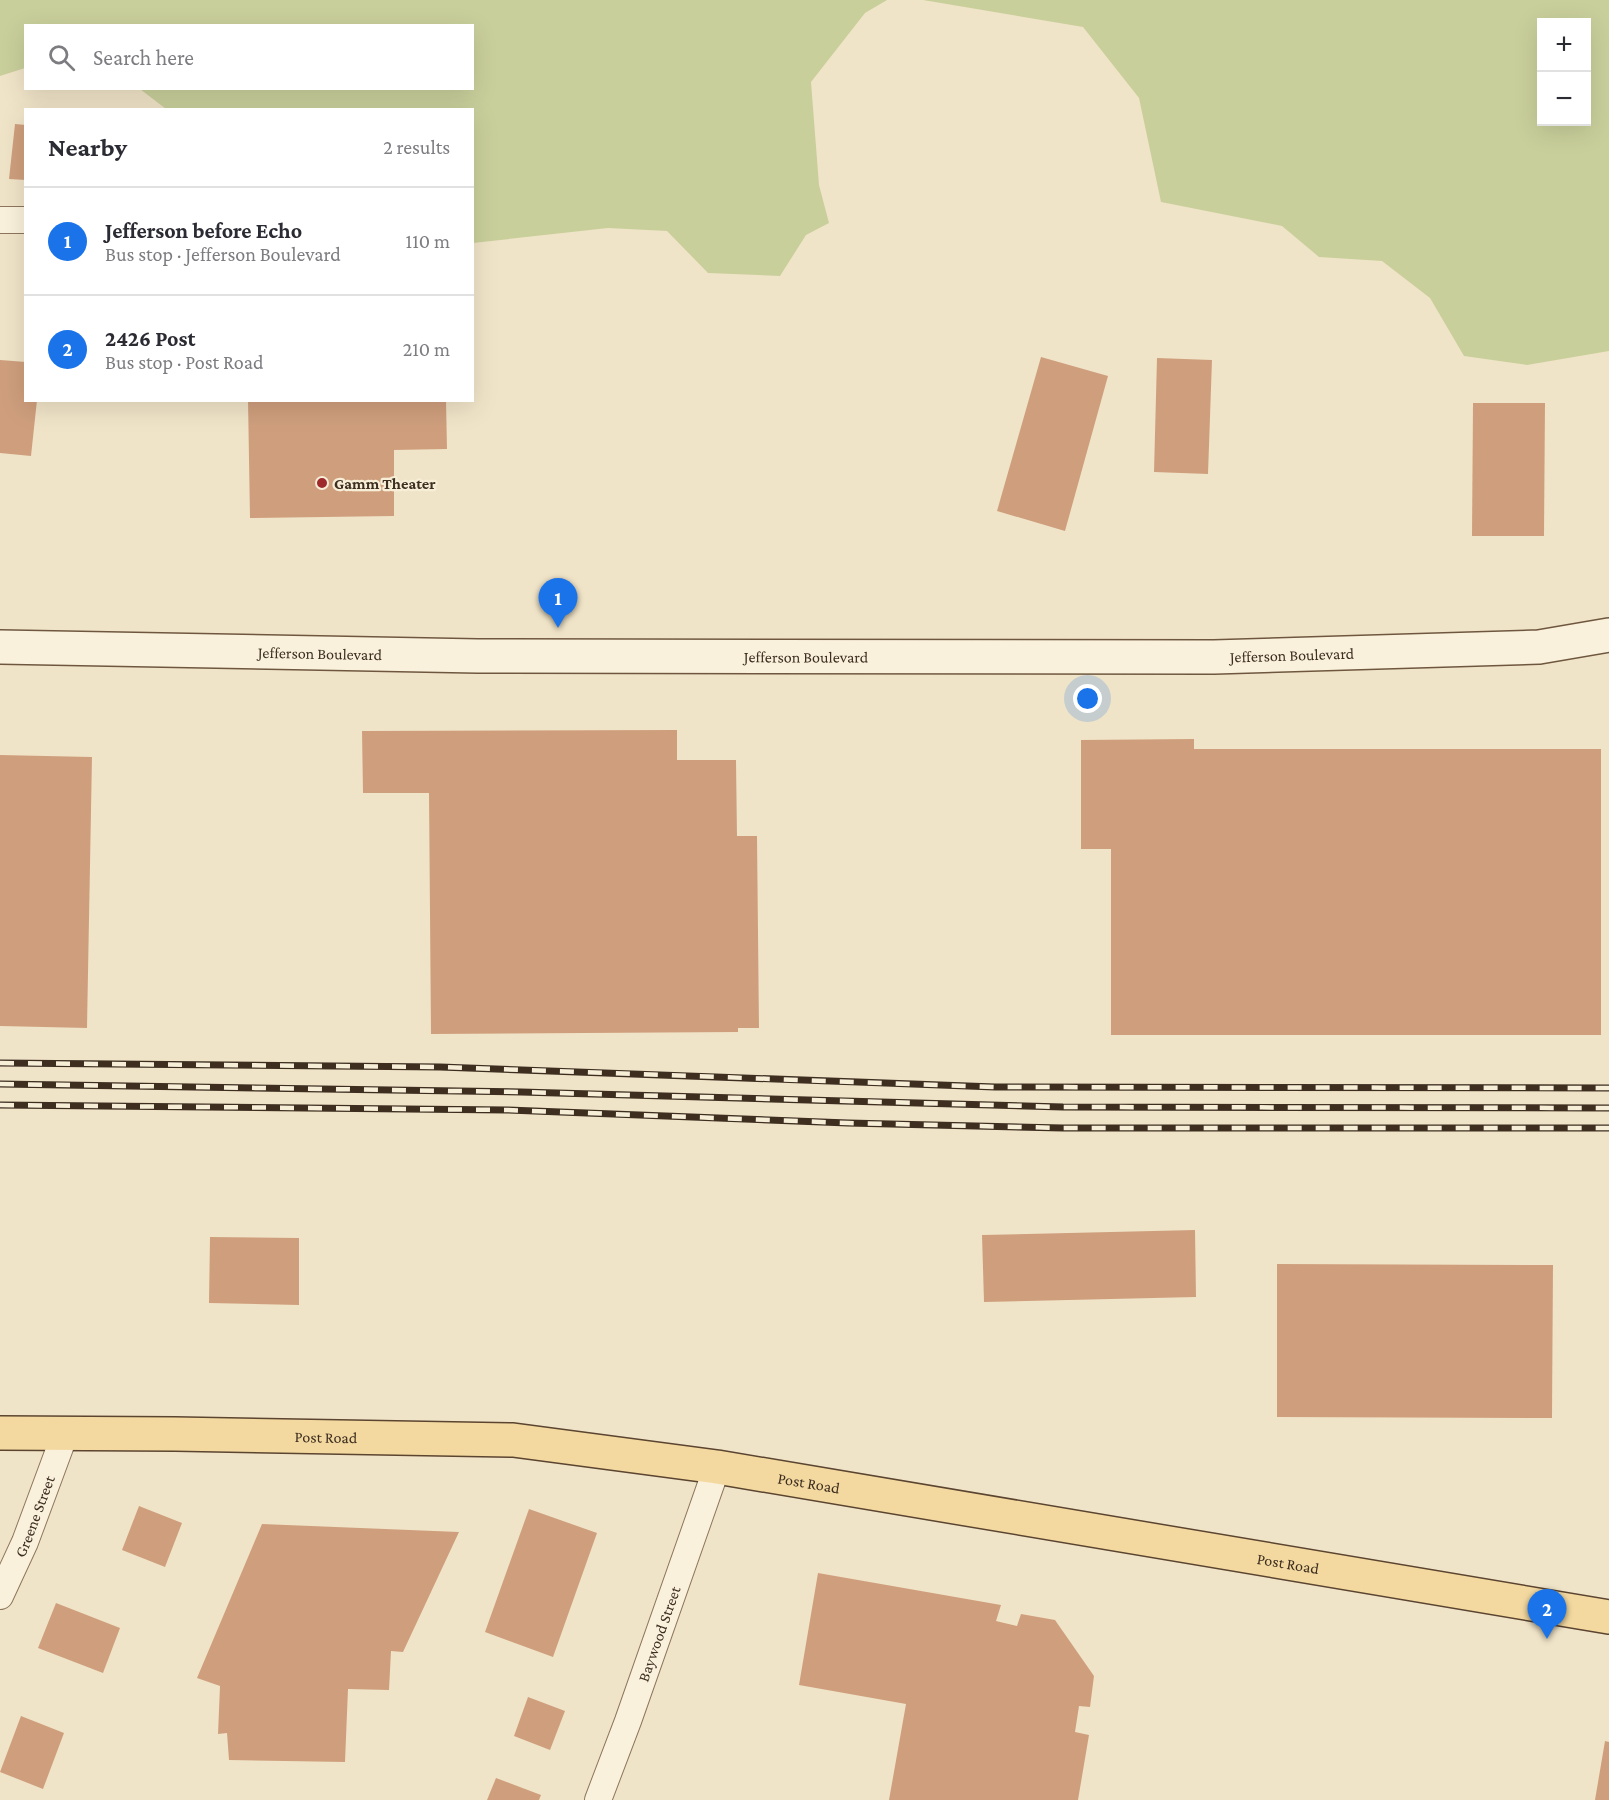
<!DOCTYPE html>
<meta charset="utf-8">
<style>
:root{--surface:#fff;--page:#f7f7f7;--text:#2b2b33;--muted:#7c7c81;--line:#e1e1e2;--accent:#1a73e8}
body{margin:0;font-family:"Crimson Pro",serif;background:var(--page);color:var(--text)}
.controls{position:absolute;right:18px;top:18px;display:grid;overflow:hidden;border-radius:0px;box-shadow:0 6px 24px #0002}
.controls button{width:54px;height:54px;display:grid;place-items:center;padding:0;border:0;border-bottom:2px solid var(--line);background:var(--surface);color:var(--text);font:30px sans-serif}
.you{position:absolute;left:1088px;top:699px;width:21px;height:21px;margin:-15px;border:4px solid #fff;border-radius:50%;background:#1a73e8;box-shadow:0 0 0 9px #1a73e833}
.badge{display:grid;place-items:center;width:39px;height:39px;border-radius:50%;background:var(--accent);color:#fff;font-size:20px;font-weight:700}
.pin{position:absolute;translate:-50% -50px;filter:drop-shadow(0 2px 3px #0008)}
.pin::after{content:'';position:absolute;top:32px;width:21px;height:18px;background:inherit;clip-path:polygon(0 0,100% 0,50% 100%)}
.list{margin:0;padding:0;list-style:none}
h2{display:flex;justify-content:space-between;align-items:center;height:78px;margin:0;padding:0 24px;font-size:26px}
h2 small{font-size:20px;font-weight:400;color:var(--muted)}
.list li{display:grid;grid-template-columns:39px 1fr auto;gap:18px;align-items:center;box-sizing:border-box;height:108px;padding:0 24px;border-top:2px solid var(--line)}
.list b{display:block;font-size:22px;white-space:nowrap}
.list p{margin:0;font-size:20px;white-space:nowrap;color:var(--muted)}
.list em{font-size:20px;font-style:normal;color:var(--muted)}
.icon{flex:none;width:33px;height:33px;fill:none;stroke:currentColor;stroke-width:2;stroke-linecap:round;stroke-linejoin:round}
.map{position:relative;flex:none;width:1609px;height:1800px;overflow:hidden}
.search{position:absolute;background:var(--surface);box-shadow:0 6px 24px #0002;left:24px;top:24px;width:450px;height:66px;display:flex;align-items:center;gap:15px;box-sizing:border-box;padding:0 21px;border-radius:0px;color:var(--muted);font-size:22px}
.panel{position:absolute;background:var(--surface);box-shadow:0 6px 24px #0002;left:24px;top:108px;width:450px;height:294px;border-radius:0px}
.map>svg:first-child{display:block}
.green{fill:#c9cf9b;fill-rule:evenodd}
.building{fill:#cf9f7d}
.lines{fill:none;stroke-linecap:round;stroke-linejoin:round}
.street-casing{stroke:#8d765c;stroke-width:28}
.secondary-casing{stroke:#6f573f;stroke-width:36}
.primary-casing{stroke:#5b4430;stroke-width:36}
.street{stroke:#faf1dc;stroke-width:26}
.secondary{stroke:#faf1dc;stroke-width:33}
.primary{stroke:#f3d9a0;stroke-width:33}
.rail-casing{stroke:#3d2e20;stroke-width:7}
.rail{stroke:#f7eed8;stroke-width:4.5;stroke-dasharray:14;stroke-linecap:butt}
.poi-dot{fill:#9e2a2b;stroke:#f7eed8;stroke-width:2}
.labels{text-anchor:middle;stroke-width:4.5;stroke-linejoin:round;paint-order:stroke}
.poi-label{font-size:16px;font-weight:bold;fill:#3d2e20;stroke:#f7eed8;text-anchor:start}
.street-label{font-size:16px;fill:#3d2e20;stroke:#f7eed8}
</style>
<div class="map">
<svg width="1609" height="1800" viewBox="0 0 1609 1800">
<rect width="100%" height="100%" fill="#f0e4c8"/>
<g class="green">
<path d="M0,0H887L865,13L811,82L819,185L829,223L806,235L780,276L708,273L667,231L608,228L473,243L472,110L166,109L140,89L472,88V26H26L25,68L0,76Z"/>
<path d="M923,0H1609V351L1527,365L1464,356L1430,298L1382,261L1319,257L1282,226L1161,202L1139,98L1083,27ZM1542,22H1586V122H1542Z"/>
</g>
<g class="building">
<path d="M15,124L26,125V180L9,179Z"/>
<path d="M1041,357L1108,376L1065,531L997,511Z"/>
<path d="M1157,358L1212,360L1208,474L1154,472Z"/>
<path d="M0,360L26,362V400H37L31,456L0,453Z"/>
<path d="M248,400H446L447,449L394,450V516L250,518Z"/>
<path d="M1473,403H1545L1544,536H1472Z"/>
<path d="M677,730V760H736L737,836H757L759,1028H738V1032L431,1034L429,793H363L362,731Z"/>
<path d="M1194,739V749H1601V1035H1111V849H1081V740Z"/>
<path d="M0,755L92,757L87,1028L0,1026Z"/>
<path d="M1195,1230L1196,1297L984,1302L982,1235Z"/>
<path d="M210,1237L299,1238V1305L209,1303Z"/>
<path d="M1277,1264L1553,1265L1552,1418L1277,1417Z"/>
<path d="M139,1506L182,1523L165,1567L122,1550Z"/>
<path d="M529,1509L597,1533L553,1657L485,1632Z"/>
<path d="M262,1524L459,1532L403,1652L391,1651L389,1690L348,1689L345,1762L229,1760L227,1733L218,1734L220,1686L197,1678Z"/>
<path d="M818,1573L1001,1605L996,1621L1017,1626L1021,1614L1055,1620L1094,1676L1090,1707L1079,1706L1075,1732L1089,1735L1078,1800H889L906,1704L799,1685Z"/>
<path d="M56,1603L120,1628L103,1673L38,1648Z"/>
<path d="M528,1697L565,1711L550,1750L514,1736Z"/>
<path d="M21,1716L64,1733L43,1789L0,1772Z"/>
<path d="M1605,1741L1609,1742V1800H1595Z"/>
<path d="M496,1778L541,1795L539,1800H487Z"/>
</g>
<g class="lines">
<g class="street-casing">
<g id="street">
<path d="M0,220H26"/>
<path id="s1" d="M0,1596L25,1542L65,1434"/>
<path id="s2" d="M598,1800L628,1721L717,1467"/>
</g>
</g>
<g class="secondary-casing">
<g id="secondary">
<path id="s3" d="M0,647L478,656L1214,657L1539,647L1609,635"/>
</g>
</g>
<g class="primary-casing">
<g id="primary">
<path id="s4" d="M0,1433L175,1434L513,1440L717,1467L1609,1617"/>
</g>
</g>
<use href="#street" class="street"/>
<use href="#secondary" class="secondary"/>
<use href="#primary" class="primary"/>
<g class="rail-casing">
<g id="rail">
<path d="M0,1063L440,1067L995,1087L1609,1088"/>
<path d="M0,1084L521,1092L1063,1107L1609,1108"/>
<path d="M0,1105L507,1110L848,1123L1063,1128H1609"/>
</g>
</g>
<use href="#rail" class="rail"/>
</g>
<circle class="poi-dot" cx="322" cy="483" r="6"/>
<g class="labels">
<g class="poi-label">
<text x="334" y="489">Gamm Theater</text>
</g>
<g class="street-label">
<text dy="6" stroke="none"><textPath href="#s3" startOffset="320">Jefferson Boulevard</textPath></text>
<text dy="6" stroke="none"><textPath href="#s3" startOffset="1292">Jefferson Boulevard</textPath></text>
<text dy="6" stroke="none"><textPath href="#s3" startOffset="806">Jefferson Boulevard</textPath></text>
<text dy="6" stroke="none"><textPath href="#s4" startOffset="326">Post Road</textPath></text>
<text dy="6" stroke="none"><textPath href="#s4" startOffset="812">Post Road</textPath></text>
<text dy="6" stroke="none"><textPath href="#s1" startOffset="87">Greene Street</textPath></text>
<text dy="6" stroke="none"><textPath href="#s4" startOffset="1298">Post Road</textPath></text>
<text dy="6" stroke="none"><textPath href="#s2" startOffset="177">Baywood Street</textPath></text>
</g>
</g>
</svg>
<div class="controls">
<button>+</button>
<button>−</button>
</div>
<div class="you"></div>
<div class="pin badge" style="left:558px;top:628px">1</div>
<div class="pin badge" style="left:1547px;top:1639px">2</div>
<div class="search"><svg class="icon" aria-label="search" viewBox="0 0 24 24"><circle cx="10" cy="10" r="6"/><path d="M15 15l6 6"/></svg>Search here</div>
<section class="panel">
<h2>Nearby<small>2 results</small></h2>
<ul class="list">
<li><span class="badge">1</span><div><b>Jefferson before Echo</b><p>Bus stop · Jefferson Boulevard</p></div><em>110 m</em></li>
<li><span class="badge">2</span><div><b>2426 Post</b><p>Bus stop · Post Road</p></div><em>210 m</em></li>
</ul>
</section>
</div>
